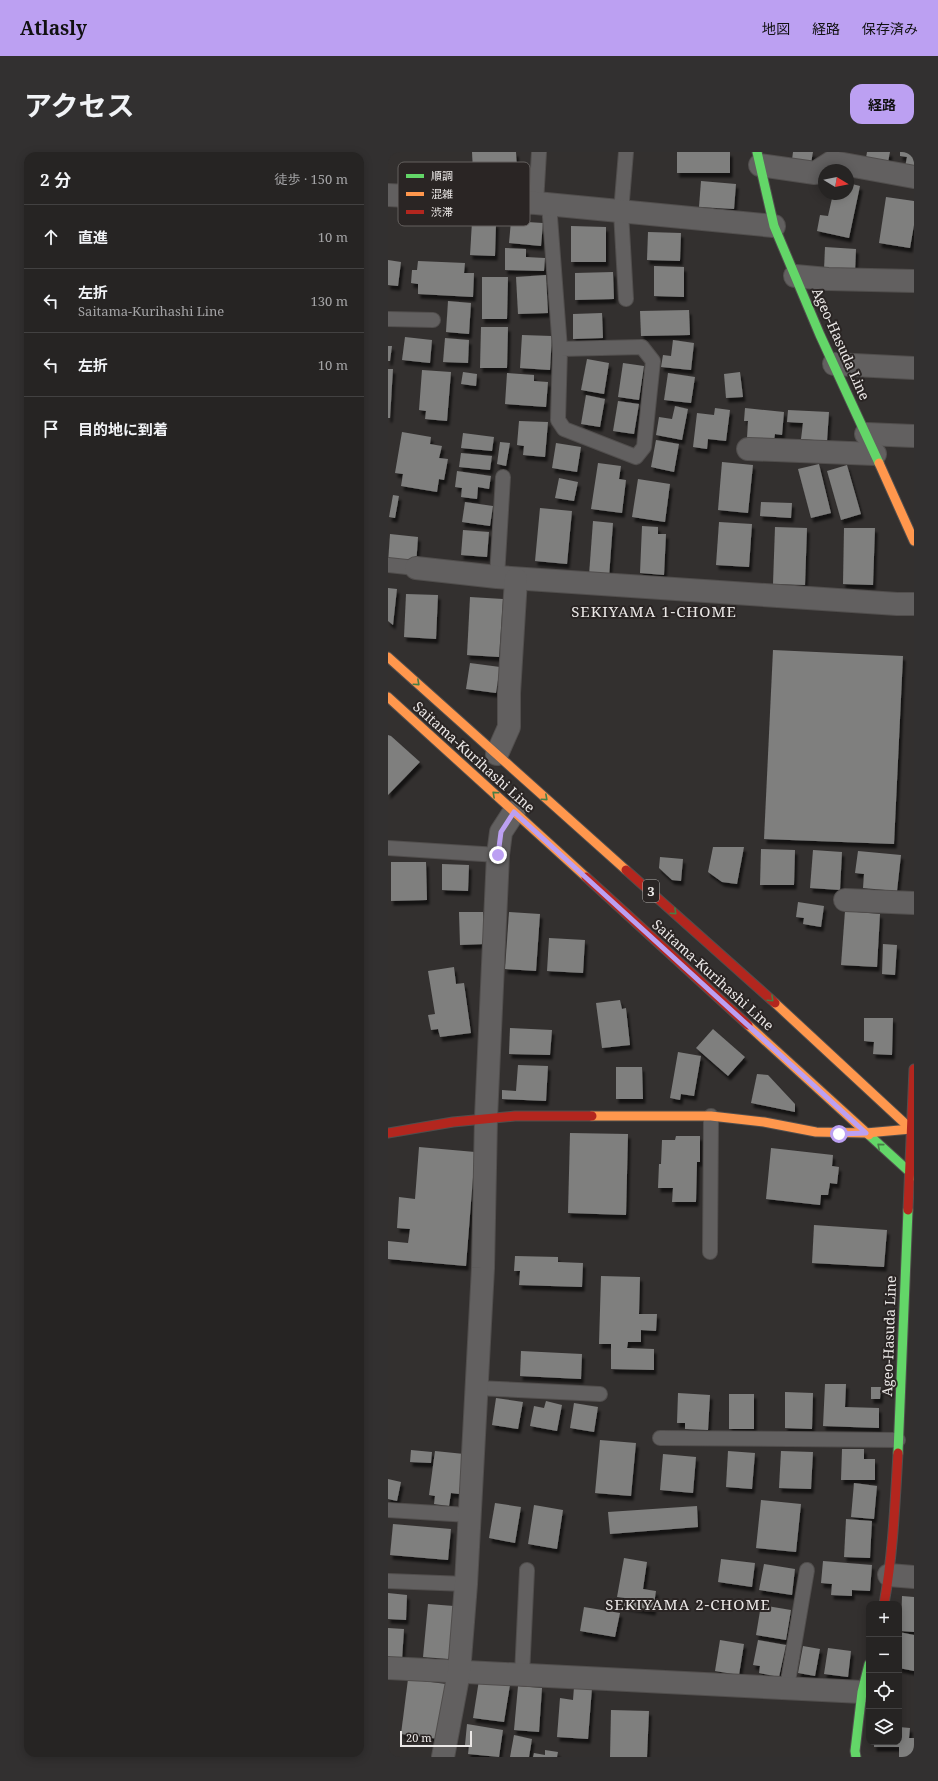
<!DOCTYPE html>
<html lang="ja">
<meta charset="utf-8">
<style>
:root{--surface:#262423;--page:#323030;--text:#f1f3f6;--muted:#a4a4a6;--line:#424141;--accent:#bca0f2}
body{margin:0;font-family:"Noto Serif","Noto Sans JP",serif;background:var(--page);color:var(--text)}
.controls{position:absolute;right:12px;bottom:12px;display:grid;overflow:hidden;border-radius:8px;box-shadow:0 2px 10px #0003}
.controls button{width:36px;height:36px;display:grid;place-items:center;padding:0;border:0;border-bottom:1px solid var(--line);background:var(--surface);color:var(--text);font:20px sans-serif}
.compass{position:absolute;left:430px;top:12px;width:36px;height:36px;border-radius:50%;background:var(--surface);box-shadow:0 2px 10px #0003;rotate:100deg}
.scale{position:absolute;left:12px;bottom:10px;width:72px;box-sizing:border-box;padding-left:4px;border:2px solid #ebe8e7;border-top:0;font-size:11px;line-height:14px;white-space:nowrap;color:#ebe8e7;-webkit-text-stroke:3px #2a2524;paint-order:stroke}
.stop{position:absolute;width:12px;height:12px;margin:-9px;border:3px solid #bca0f2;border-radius:50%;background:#fff}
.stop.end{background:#bca0f2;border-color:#fff;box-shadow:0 1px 4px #0008}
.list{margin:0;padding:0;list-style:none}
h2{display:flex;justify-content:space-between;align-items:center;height:52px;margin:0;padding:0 16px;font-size:17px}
h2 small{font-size:13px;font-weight:400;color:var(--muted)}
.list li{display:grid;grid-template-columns:26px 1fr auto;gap:12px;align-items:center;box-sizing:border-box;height:64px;padding:0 16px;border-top:1px solid var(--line)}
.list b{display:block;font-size:15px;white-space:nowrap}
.list p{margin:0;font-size:13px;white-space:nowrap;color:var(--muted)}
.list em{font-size:13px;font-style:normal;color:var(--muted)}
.icon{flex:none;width:22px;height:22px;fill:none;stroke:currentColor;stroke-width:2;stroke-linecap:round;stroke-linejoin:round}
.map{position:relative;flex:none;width:526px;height:1605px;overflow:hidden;border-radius:12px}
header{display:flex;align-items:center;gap:24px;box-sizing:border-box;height:56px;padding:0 20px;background:var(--accent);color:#111}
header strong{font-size:19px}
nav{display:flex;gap:22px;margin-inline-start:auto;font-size:14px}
.intro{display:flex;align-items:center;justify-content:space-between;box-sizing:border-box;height:96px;padding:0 24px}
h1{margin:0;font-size:28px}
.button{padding:10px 18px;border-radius:12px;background:var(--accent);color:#111;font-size:14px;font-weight:700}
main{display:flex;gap:24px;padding:0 24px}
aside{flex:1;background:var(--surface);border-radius:12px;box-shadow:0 2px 10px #0003}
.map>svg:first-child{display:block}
.building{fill:#7f7f7e;filter:url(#shadow)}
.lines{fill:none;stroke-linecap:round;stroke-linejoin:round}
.lane-casing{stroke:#514e4d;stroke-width:16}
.street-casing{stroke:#514e4d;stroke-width:24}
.fast-casing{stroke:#514e4d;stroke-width:11}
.slow-casing{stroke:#514e4d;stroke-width:11}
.jam-casing{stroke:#514e4d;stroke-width:11}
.lane{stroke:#626060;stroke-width:14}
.street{stroke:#626060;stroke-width:22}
.fast{stroke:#63d668;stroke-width:9}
.slow{stroke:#ff974d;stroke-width:9}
.jam{stroke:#b3261e;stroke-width:9}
.oneway{stroke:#467e46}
.route{stroke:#bca0f2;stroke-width:5}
.labels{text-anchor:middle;stroke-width:4;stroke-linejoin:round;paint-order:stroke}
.shield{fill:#2a2524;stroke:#b1aeac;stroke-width:1}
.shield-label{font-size:13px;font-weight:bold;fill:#ebe8e7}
.street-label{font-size:14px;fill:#ebe8e7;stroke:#2a2524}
.neighbourhood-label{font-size:15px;letter-spacing:1px;fill:#ebe8e7;stroke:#2a2524}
.key{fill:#2a2524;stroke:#64605e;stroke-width:1}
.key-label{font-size:11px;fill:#ebe8e7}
</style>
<header>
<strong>Atlasly</strong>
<nav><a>地図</a><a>経路</a><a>保存済み</a></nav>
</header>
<div class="intro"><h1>アクセス</h1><a class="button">経路</a></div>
<main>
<aside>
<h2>2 分<small>徒歩 · 150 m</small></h2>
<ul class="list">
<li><svg class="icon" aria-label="ahead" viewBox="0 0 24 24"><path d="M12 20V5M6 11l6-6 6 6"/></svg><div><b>直進</b></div><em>10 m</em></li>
<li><svg class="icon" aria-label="left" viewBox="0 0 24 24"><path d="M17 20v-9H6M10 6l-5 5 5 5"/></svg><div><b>左折</b><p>Saitama-Kurihashi Line</p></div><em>130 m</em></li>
<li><svg class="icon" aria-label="left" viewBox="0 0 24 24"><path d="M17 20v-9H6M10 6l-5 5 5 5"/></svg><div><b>左折</b></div><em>10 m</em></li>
<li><svg class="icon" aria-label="arrive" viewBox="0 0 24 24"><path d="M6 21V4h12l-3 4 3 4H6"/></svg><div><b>目的地に到着</b></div></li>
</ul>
</aside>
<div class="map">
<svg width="526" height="1605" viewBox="0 0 526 1605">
<defs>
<filter id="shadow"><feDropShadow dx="2.5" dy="4.5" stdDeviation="1" flood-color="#0009"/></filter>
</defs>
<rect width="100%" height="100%" fill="#33302f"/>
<g class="building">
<path d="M84,0H128L130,36L86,38Z"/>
<rect x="289" y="0" width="53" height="21"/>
<path d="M405,0H425L423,11L404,8Z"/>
<path d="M479,0H502L500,10L478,6Z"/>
<path d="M512,0H526V16L517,15L519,5L512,4Z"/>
<path d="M313,29L348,32L346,57L311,55Z"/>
<path d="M460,31L472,34L461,86L429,79L432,63L440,64L445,42H460Z"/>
<path d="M498,45L526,49V73L522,96L491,91Z"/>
<path d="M123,69L155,71L153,94L121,91Z"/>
<path d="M84,70L108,71L107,104L82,103Z"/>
<path d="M183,74L218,75V110H183Z"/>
<path d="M260,80L293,81L292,109L259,108Z"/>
<path d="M437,95L468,97L467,120L436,118Z"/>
<path d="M117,96L138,97V105L157,106L156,119L117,118Z"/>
<path d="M0,108L13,110L10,134L0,133Z"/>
<path d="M30,109L77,111L76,121H86L85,145L30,142V132L23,131L24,118H29Z"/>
<path d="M266,114L296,115V145L266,144Z"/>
<path d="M225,120L226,147L187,148V121Z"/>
<path d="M158,123L160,161L130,162L128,125Z"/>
<path d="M94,125H120L119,167H94Z"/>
<path d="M60,149L83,151L81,182L58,180Z"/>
<path d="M301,158L302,183L253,184L252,159Z"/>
<path d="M214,161L215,186L185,187V162Z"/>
<path d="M93,175H120L119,216H92Z"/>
<path d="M134,183L164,184L162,218L132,216Z"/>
<path d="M17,185L44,188L42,211L14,208Z"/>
<path d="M57,186L81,188L80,211L55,210Z"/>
<path d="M285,188L306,191L303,218L273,215L275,203L283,204Z"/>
<path d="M0,194H4L2,209H0Z"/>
<path d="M199,207L221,211L216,242L193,238Z"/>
<path d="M235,211L256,214L251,248L230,245Z"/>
<path d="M0,217H5L2,266H0Z"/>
<path d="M34,218L63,220L59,269L37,267L38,259L31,258Z"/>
<path d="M75,220L89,222L88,234L73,232Z"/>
<path d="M352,220L355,245L338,246L336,222Z"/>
<path d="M119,221L146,223V229L160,230L158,255L117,252Z"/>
<path d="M280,221L307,225L303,251L276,248Z"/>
<path d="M198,243L217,247L212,275L193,272Z"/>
<path d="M230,249L251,252L246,282L225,279Z"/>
<path d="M287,254L300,257L294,288L268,283L271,265L284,267Z"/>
<path d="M327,256L342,258L338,289L320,287L319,297L305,295L309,261L326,263Z"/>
<path d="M357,256L396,260L394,283L387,282L386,288L359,286L360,269H356Z"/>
<path d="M400,258L441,260L439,289L413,287L415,271L399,270Z"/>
<path d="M131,269L160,270L157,305L135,303L136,294L129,293Z"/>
<path d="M14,280L43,285L42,292L54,294L51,306L60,307L56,328L51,327L49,340L13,334L15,322L7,321Z"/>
<path d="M75,281L106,285L104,299L73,296Z"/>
<path d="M268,288L291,292L286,320L263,315Z"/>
<path d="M112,290L122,291L118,314L109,312Z"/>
<path d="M168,291L193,295L189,320L164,316Z"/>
<path d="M73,301L104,304L102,318L71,315Z"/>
<path d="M334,310L365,313L360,361L330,358Z"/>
<path d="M210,311L233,314L231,327L238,328L234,361L203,357Z"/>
<path d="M431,312L443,361L423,366L410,317Z"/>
<path d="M459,313L473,362L453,368L439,319Z"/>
<path d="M69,319L103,324L101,337L90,335L89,347L73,345L74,336L67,335Z"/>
<path d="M171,326L190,330L186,349L167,346Z"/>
<path d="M250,327L282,332L277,370L244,365Z"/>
<path d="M5,343L11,344L7,366L1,365Z"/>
<path d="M77,350L105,354L102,374L74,370Z"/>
<path d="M373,350L404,351L403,366L372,364Z"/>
<path d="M152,356L184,359L179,412L147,409Z"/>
<path d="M205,369L225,371L221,425L201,423Z"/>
<path d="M331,370L364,372L361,415L328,413Z"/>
<path d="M254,374L270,375V382H278L276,423L252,421Z"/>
<path d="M387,375L419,376L417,433L385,432Z"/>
<path d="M456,376H487L485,433L455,432Z"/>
<path d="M75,378L101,380L99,405L73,403Z"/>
<path d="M2,382L30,385L28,414L0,411Z"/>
<path d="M0,436L9,437L5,473L0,469Z"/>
<path d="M18,442L50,443L48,487L16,485Z"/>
<path d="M82,445L115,447L111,505L79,503Z"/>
<path d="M385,498L515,504L506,692L376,687Z"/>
<path d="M82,511L112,515L108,541L78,537Z"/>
<path d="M0,583L3,584L32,610L0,643Z"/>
<path d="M325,695H356L349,732L334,730L320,720Z"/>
<path d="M373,697L407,698L406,733H372Z"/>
<path d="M425,698L454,700L452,738L422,736Z"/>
<path d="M470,699L513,703L509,739L475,736L476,722L467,721Z"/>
<path d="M272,705L295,707L293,729L284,728L271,716Z"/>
<path d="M3,710H38L39,748L3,749Z"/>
<path d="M54,712L81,713L80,739L54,738Z"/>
<path d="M410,750L436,754L433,775L415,772L416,766L408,765Z"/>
<path d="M457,759L492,762L489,815L453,813Z"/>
<path d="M71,760H95L97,792L72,793Z"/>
<path d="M121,760L152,762L148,819L117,817Z"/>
<path d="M161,786L197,788L195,821L159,819Z"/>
<path d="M495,792L509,793L507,823L494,822Z"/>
<path d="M66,815L68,832L76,831L83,881L52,885L50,877L43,878L40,863L47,862L40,819Z"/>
<path d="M232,848L234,857L238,856L242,893L214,896L208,851Z"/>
<path d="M476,866H505L504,903L485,902L486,890L476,889Z"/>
<path d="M122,876L164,878L162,903L121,902Z"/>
<path d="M325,877L357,905L340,924L308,896Z"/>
<path d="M290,900L313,904L306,944L293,942L292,948L282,946Z"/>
<path d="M130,913L160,914L158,949L114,947V938L128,939Z"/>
<path d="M228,915H254L255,947H228Z"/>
<path d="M369,922L380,923L407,952V960L363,951Z"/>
<path d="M182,981L240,982L238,1063L180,1061Z"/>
<path d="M288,984H312V1010H309L308,1050H284L285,1036H270L271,1012H273L274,988H287Z"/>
<path d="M31,995L87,1000L78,1114L0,1107V1089L20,1091L22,1077L9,1076L11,1045L27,1047Z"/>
<path d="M383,996L445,1003L444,1014L451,1015L449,1032L442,1031L440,1043H433L432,1053L378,1047Z"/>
<path d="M426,1073L499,1078L496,1115L424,1111Z"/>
<path d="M127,1104L170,1105V1110L195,1111L194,1135L131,1133L132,1119H126Z"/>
<path d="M213,1124L252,1125L251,1162H269L268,1179L253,1178V1190H240L239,1196L266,1197V1218L223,1217V1192H211Z"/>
<path d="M133,1199L194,1202L193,1227L132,1224Z"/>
<path d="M437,1232H458L457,1255L491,1256V1276L435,1274Z"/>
<path d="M483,1235H493L492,1247H483Z"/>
<path d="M397,1240L425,1241L424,1277L397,1276Z"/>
<path d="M290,1241L322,1243L320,1278L297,1277V1271H289Z"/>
<rect x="341" y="1242" width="25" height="35"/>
<path d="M108,1246L135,1250L130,1277L104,1273Z"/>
<path d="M158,1249L174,1253L169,1279L142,1274L146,1254L156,1256Z"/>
<path d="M186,1251L210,1255L206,1280L182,1276Z"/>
<path d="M212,1288L248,1291L243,1344L207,1341Z"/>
<path d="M454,1297H476V1307H487V1328H453Z"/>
<path d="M23,1298L44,1300L43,1311L22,1310Z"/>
<path d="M47,1299L76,1302L71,1342L63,1341L61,1354L46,1352L47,1344L41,1343Z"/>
<path d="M340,1299L367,1301L364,1337L338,1335Z"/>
<path d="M393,1299L425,1300L423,1337L391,1336Z"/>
<path d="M275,1302L308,1305L305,1341L272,1338Z"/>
<path d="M0,1327L13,1330L9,1349L0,1347Z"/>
<path d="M466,1331L489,1334L486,1367L463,1365Z"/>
<path d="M373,1348L413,1352L408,1400L368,1396Z"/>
<path d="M107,1351L133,1355L127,1391L101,1386Z"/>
<path d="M146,1353L175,1358L169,1397L140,1392Z"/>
<path d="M309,1354L310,1375L222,1382L220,1360Z"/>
<path d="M458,1367L484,1369L482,1406L456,1405Z"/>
<path d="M5,1372L63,1377L60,1408L2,1403Z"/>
<path d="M236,1406L259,1410L255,1437L268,1439L265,1459L236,1454L237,1446L229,1445Z"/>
<path d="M333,1407L367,1411L364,1435L330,1430Z"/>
<path d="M435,1409L484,1413L482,1439L464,1438V1444L443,1443L444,1432L433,1431Z"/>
<path d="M376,1412L407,1417L404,1443L371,1438Z"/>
<path d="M0,1441L19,1443L18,1468L0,1467Z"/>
<path d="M514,1444L526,1445V1480L513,1479Z"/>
<path d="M40,1452L66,1454L61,1507L35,1505Z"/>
<path d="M373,1453L403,1458L398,1488L368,1483Z"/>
<path d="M196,1455L232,1461L227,1485L192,1479Z"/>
<path d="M0,1476L16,1477L14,1508L0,1506Z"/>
<path d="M511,1480L526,1483V1519L511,1516Z"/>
<path d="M332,1488L356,1492L351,1523L327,1519Z"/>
<path d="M370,1488L398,1493L391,1525L371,1521L372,1514L365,1513Z"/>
<path d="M415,1494L432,1497L427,1524L410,1521Z"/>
<path d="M440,1496L463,1499L460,1525L436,1522Z"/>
<path d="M20,1527L58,1532L51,1587L13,1582Z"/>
<path d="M91,1528L122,1533L116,1570L85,1566Z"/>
<path d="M130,1534L154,1536L151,1580L126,1578Z"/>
<path d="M186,1535L204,1536L200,1587L169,1585L172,1546L185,1548Z"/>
<path d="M223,1558L261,1559L259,1605H222Z"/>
<path d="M79,1572L115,1578L111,1605L80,1602L81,1594L77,1593Z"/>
<path d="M511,1575L522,1576L521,1586H526V1605H511V1595H486V1590H511Z"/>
<path d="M126,1583L144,1587L141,1605H122Z"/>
<path d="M157,1598L170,1600L169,1605H145L146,1601L157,1603Z"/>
</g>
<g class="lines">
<g class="lane-casing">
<g id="lane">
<path d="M238,0L233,60L238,147"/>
<path d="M148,51L151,0"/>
<path d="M161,52L172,197L170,268L176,277L248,305L256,295L265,209L254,195L172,197"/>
<path d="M0,167L45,168"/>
<path d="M0,413L28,416"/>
<path d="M109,425L115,325"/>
<path d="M0,696L110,703"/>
<path d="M322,1100L323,964"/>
<path d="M89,1236L212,1242"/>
<path d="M272,1286L510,1288"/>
<path d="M0,1358L81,1363"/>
<path d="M0,1429L78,1432"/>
<path d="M134,1523L139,1418"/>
<path d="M399,1535L419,1418"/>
</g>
</g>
<g class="street-casing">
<g id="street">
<path d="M372,13L427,21L444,10L526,25"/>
<path d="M0,43L148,51L386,74"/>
<path d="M407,124L440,127L526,129"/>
<path d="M446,212L526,216"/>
<path d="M478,282L526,284"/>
<path d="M360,297L487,302"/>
<path d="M28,416L109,425L509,452H526"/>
<path d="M109,602L121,575V541L128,427"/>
<path d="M457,748L526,751"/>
<path d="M501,1423L526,1425"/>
<path d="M0,1516L474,1540"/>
<path d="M55,1605L71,1520L78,1432L95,1116L98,966L110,703L113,680L126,660"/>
</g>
</g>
<g class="fast-casing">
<g id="fast">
<path d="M369,0L386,74L432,183L491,311"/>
<path d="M481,983L526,1024"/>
<path d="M510,1301L520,1058"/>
<path d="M468,1605L467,1599L474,1540L481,1512"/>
</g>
</g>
<g class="slow-casing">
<g id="slow">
<path d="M491,311L526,389"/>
<path d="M0,505L238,718"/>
<path d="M0,545L198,725"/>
<path d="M387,851L526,980"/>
<path d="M360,873L481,983"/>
<path d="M204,964H323L376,970L428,980L478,981L523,977"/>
</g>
</g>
<g class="jam-casing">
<g id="jam">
<path d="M238,718L387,851"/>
<path d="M198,725L360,873"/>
<path d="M0,981L65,970L127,964H204"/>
<path d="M520,1058L526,917"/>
<path d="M496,1452C505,1402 507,1352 510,1301"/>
</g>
</g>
<use href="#lane" class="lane"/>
<use href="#street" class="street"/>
<use href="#fast" class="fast"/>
<use href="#slow" class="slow"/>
<use href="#jam" class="jam"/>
</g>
<defs><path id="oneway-chevron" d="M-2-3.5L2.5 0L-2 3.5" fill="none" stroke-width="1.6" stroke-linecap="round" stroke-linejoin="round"/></defs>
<g class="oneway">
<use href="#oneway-chevron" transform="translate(29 531) rotate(42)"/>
<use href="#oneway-chevron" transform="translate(107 642) rotate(-138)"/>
<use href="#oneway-chevron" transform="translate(157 646) rotate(42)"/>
<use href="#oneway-chevron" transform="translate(286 760) rotate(42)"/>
<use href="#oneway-chevron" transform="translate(383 847) rotate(43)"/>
<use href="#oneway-chevron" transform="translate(492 994) rotate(-139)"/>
</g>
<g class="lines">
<path class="route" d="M110,703L113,680L126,660L478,981L451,982"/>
</g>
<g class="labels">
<rect class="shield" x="255" y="728" width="16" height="22" rx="3"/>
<g class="shield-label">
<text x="263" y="744">3</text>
</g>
<g class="street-label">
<text transform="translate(453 192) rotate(66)" y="5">Ageo-Hasuda Line</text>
<text transform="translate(86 605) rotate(42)" y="5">Saitama-Kurihashi Line</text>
<text transform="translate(325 823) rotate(42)" y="5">Saitama-Kurihashi Line</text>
<text transform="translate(501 1184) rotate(-88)" y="5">Ageo-Hasuda Line</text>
</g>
<g class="neighbourhood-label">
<text x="266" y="465">SEKIYAMA 1-CHOME</text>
<text x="300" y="1458">SEKIYAMA 2-CHOME</text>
</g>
</g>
<rect x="10" y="10" width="132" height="64" rx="6" class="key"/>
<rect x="18" y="22" width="18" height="4" fill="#63d668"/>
<rect x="18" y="40" width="18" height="4" fill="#ff974d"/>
<rect x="18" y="58" width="18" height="4" fill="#b3261e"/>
<g class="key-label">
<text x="43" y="28">順調</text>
<text x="43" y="46">混雑</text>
<text x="43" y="64">渋滞</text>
</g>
</svg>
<div class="controls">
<button>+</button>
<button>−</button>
<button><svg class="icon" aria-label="locate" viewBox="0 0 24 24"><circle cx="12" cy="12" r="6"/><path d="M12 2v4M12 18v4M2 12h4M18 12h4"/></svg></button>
<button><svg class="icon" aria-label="layers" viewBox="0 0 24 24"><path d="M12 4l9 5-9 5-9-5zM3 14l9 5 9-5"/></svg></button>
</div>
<svg class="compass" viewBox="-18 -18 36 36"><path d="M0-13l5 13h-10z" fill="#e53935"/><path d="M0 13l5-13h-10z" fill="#a4a4a6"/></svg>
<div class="scale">20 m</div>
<div class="stop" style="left:451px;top:982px"></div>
<div class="stop end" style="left:110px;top:703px"></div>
</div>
</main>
